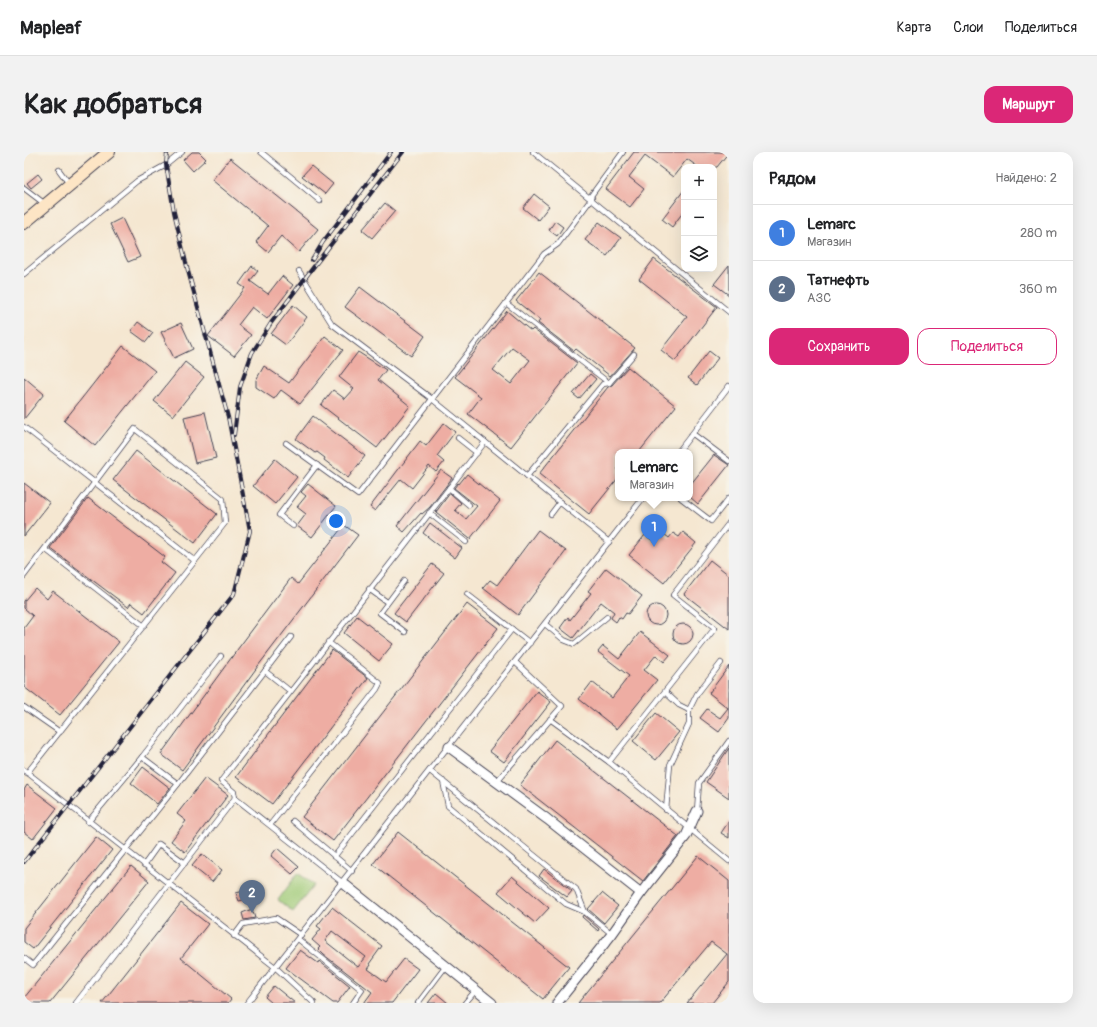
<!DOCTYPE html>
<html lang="ru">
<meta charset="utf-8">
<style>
:root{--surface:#fff;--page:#f2f2f2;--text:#202124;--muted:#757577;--line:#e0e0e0;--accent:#db2777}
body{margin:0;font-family:Pangolin,sans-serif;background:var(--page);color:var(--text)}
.controls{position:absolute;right:12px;top:12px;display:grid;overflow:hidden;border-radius:8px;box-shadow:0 4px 16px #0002}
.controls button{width:36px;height:36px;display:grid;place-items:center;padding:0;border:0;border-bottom:1px solid var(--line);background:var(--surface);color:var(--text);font:20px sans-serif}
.you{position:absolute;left:312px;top:369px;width:14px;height:14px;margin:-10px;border:3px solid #fff;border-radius:50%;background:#1a73e8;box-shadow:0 0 0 6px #1a73e833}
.badge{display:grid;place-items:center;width:26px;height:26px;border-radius:50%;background:var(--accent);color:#fff;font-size:13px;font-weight:700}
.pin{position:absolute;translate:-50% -33px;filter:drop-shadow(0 1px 2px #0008)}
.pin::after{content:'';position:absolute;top:21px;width:14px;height:12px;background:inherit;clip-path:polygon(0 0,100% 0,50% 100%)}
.popup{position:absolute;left:591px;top:297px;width:78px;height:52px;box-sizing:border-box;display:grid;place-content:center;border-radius:8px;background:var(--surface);filter:drop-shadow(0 1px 3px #0005);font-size:13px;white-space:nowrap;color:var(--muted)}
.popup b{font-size:15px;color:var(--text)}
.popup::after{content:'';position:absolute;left:50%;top:100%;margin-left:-8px;border:8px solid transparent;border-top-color:var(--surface)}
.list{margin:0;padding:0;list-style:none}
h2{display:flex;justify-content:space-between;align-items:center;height:52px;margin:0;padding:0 16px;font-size:17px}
h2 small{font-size:13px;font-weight:400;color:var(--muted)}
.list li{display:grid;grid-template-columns:26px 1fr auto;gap:12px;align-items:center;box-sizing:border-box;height:56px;padding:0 16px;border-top:1px solid var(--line)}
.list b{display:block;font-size:15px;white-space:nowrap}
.list p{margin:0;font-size:13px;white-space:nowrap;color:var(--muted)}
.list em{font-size:13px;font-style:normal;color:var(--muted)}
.actions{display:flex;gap:8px;padding:12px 16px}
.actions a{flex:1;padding:9px 0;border:1px solid var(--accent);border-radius:12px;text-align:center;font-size:14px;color:var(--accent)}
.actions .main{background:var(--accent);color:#fff}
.icon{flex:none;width:22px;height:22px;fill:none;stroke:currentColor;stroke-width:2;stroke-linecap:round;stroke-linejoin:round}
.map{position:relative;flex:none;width:705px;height:851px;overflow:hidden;border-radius:12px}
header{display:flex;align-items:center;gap:24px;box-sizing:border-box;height:56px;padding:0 20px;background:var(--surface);border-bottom:1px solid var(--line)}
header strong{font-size:19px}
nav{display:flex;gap:22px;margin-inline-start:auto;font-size:14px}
.intro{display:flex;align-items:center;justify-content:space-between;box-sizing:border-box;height:96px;padding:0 24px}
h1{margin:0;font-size:28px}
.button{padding:10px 18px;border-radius:12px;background:var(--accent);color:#fff;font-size:14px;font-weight:700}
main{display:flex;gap:24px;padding:0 24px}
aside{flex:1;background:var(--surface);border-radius:12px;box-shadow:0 4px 16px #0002}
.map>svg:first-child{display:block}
.green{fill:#a0cb78;stroke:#61765a}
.building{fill:#eeada3;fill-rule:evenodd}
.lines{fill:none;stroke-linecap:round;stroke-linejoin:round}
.lane-casing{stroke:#424052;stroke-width:6}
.street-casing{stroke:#424052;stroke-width:11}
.secondary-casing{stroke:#424052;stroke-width:14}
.lane{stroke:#fff;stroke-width:4.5}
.street{stroke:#fff;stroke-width:9}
.secondary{stroke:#fde5c5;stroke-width:12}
.rail-casing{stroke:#22223b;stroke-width:4}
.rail{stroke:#f7f3e8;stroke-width:2.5;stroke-dasharray:8;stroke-linecap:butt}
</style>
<header>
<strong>Mapleaf</strong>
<nav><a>Карта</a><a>Слои</a><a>Поделиться</a></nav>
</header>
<div class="intro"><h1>Как добраться</h1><a class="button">Маршрут</a></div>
<main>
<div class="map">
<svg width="705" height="851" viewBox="0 0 705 851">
<rect width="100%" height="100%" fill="#f7f3e8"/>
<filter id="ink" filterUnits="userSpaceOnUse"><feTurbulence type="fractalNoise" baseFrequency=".025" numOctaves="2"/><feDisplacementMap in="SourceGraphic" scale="8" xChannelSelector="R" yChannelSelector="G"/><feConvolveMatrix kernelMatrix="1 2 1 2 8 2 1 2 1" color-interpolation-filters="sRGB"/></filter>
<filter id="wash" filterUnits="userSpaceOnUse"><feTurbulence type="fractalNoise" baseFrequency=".012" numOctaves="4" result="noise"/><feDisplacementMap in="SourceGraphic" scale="16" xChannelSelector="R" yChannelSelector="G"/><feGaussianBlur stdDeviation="0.9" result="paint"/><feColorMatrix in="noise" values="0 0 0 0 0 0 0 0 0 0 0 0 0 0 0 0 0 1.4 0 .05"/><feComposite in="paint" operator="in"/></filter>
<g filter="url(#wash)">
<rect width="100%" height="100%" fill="#f5e7d1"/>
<path class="green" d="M274,721L290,733L269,760L254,748Z"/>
<g id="blocks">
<g class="building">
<path d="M168,0H175L182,7L169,19L159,8Z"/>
<path d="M610,0H705L693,15H674L663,7L649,25L621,4L605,25L620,37L606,55L582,37Z"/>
<path d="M206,6L294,77L275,100L257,84L244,100L232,90L244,74L188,28Z"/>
<path d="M287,14L309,32L301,42L278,24Z"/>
<path d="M14,22L18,27L7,36L3,31Z"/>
<path d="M660,38V59L648,75L638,67Z"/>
<path d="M510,42L525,54L514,68L499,56Z"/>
<path d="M361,51L371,59L348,86L338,78Z"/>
<path d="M98,66L116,105L104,110L86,72Z"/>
<path d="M531,69L539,75L533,84L525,78Z"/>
<path d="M575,70L597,86L583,104L561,88Z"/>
<path d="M630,107L693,155L651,209L637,198L663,165L615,127Z"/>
<path d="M705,113V143L690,132Z"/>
<path d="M228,114L234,119L226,129L244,142L258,124L269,133L243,167L228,155L214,173L227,183L210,204L184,184L221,136L215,132Z"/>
<path d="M515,120L611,196L586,224L552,197L550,199L514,171L516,168L492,149Z"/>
<path d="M336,135L401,184L387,204L321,155Z"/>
<path d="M269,153L283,165L262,193L247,182Z"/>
<path d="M483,159L507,179L509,177L553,211L487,295L444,262L457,245L431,225ZM488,195L506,208L487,232L469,218Z"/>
<path d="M114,170L129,181L122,190L107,179Z"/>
<path d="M157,171L169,197L150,206L137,180Z"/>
<path d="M301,184L319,198L276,252L257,238L250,247L232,235V228L240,214L265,231Z"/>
<path d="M99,194L131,219L71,294L40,269Z"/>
<path d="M685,199L694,206L673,233L664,226Z"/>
<path d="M334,200L362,218L354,228L386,254L353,296L297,253L309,238L321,247L330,237L315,225Z"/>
<path d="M161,210L180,225L149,264L130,249Z"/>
<path d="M604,215L652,254L615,300H594V326L565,362L515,322L584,235L588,233Z"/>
<path d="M566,222L572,227L555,247L549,242Z"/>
<path d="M0,225L20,242L0,267Z"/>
<path d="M181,260L192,306L171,311L160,265Z"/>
<path d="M289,264L341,304L324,326L300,308L301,306L293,300L291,301L272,287Z"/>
<path d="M420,271L431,280L413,304L420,310L412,320L405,314L388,336L377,327L351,359L346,355L396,289L402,294Z"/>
<path d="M112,299L193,362L171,391L89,328Z"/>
<path d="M690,303L705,313L674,352L666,345V333Z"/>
<path d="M251,307L273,325L251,352L229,334Z"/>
<path d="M417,318L428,326L406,355L398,362L397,361L380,380L373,374Z"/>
<path d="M443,322L476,349L446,387L412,360L426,341L437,351L431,358L442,367L453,354L430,336L434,331L435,332Z"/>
<path d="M0,331L26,351L0,384Z"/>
<path d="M284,332L312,354L288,385L273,374L282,362L273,355L282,344L277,340Z"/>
<path d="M64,346L141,405L137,410L151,421L120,461L107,451L104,455L26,396Z"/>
<path d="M406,371L438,396L431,406L399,381Z"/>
<path d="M320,373L334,383L234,514L158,618L137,602L213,498L267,426L274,432Z"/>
<path d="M514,378L542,399L494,463L459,436L466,428L473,433Z"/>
<path d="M659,380L672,391L640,431L605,403L621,383L632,391L640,382L645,386L649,381L655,385Z"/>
<path d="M686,408L705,423V477L660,442Z"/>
<path d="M408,412L420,421L382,470L370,461Z"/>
<path d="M582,416L618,444L604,462L602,461L598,467L595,465L592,470L587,466L590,460L577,450L549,486L536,476L544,465L546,468L567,441L564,439Z"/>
<path d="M11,436L23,447L29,439L95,490L36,563L0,535V476L9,464L0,456V449Z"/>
<path d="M443,452L474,476L309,689L278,665Z"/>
<circle cx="632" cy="463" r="10"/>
<path d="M333,464L369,492L355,509L320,481Z"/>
<circle cx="659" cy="482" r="10"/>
<path d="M616,480L646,503L640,510L632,503L620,518L633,528L593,577L555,547L568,530L588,546L605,524L574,500L579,494L595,507Z"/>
<path d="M308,498L344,526L248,652L212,625Z"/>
<path d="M705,514V566L695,580L676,566L683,557L696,566L704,556L685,541Z"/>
<path d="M513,539L527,550L480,610L465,599Z"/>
<path d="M632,561L655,580L632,608L609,589Z"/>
<path d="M531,588L654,684L619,729L496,633Z"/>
<path d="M705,596V646L682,630Z"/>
<path d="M119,615L146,636L133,652L107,631Z"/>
<path d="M181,626L204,643L161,700L147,689L162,669L153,662Z"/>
<path d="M3,633L33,656L9,687L0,680V638Z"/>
<path d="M705,669V686L697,681Z"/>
<path d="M374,680L545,815L519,847L349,712Z"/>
<path d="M72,685L88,698L9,797L0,790V776Z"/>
<path d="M253,696L275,715L268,722L247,704Z"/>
<path d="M178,702L198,718L188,730L168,714Z"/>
<path d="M674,704L705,729V830L688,851H663L703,802L687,790L636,851H554Z"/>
<path d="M107,714L125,729L26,851H0V846Z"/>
<path d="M520,717L548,739L543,745L515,724Z"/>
<path d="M488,724L525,756L511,771L474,740Z"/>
<path d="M224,738L226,746L215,749L212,741Z"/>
<path d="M578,741L594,754L580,771L564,757Z"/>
<path d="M157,751L184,772L157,806L207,847L204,851H78Z"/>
<path d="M308,755L358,794L345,812L347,813L344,817L362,830L380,807L394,817L368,851H340L348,840L300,803L294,797L296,795L288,788L297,777L293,774ZM308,779L342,805L334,815L301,789Z"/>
<path d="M228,757L231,766L220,768L218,761Z"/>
<path d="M559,763L575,777L574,779L558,765Z"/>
<path d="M276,798L294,811L295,809L326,834L313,851H309L262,816Z"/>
<path d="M250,834L271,851H248L241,845Z"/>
<path d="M412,841L424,851H404Z"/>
</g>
</g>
</g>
<g filter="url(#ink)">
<use href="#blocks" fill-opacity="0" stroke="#424052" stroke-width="1"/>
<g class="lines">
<g class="lane-casing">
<g id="lane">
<path d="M237,0L296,49"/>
<path d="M509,0L705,160"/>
<path d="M35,18L46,33"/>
<path d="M0,36L21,52"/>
<path d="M566,45L599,0"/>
<path d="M275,119L308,172L408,247L585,390"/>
<path d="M0,122L113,29L142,13L158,0"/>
<path d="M482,151L585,231"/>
<path d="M0,275L171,409"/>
<path d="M669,282L705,309"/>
<path d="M434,286L453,301"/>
<path d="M262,291L334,343L520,102L534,92L568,46"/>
<path d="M654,300L705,234"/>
<path d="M503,324L579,232L585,231L610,202"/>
<path d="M425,336L445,353"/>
<path d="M657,346L687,369L705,346"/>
<path d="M405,361L442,390"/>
<path d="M527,362L536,350"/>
<path d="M269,374L255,363L293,313"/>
<path d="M21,397L120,474"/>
<path d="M0,424L111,277L199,347L201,371L3,621"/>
<path d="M380,429L356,461L381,480"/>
<path d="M345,437L363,450"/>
<path d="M443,442L506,491"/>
<path d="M521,472L540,488L550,492L583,465"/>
<path d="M241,519L266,539"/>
<path d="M641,540L655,553L665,558"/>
<path d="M0,555L36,580"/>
<path d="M526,567L585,610L705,709"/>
<path d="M118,605L197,504"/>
<path d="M585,610L691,476L649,443L705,371"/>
<path d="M0,618L251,815L290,851"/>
<path d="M406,619L552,737L561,760"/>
<path d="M419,629L424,654L542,752L561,760L588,782"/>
<path d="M472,630L538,554L491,510"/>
<path d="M154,632L267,485"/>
<path d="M211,646L210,640L197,629L461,290"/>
<path d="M642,658L646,613L665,572V558L673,542L697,511"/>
<path d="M673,659L675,631L705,589"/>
<path d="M269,669L328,719"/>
<path d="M246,673L353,537L356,531L304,490"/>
<path d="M310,705L488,477"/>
<path d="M120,713L135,692L161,711"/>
<path d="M210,784L219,772L252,766L277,783"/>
<path d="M274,787L338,838L329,851"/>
<path d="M0,806L9,813L154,632L118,605L64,670"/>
<path d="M52,851L211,646L319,731"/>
<path d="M223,851L619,346"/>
<path d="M394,851L422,814"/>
<path d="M441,851L452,838"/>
<path d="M703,851L705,848"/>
</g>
</g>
<g class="street-casing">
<g id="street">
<path d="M425,595L523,667L617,741"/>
<path d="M319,731L468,851"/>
<path d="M533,851L588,782L617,741L662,684L673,659"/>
</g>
</g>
<g class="secondary-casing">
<path id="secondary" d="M0,71L85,0"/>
</g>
<use href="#lane" class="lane"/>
<use href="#street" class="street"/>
<use href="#secondary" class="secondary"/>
<g class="rail-casing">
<g id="rail">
<path d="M288,108L299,90L367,0"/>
<path d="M210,283L216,235L228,201L247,171L294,109L379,0"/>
<path d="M0,710L210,442L226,379L204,265L164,119L150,60L142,13L143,0"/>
</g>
</g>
<use href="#rail" class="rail"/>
</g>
</g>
</svg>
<div class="controls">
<button>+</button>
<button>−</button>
<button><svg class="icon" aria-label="layers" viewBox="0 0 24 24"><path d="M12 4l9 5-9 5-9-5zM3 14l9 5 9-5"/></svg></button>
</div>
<div class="you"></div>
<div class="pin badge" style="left:630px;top:395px;background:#3f7fe0">1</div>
<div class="popup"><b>Lemarc</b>Магазин</div>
<div class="pin badge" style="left:228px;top:761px;background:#5c6f8a">2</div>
</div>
<aside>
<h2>Рядом<small>Найдено: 2</small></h2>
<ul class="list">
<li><span class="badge" style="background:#3f7fe0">1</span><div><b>Lemarc</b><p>Магазин</p></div><em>280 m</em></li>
<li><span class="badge" style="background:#5c6f8a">2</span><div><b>Татнефть</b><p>АЗС</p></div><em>360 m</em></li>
</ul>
<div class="actions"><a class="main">Сохранить</a><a>Поделиться</a></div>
</aside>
</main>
